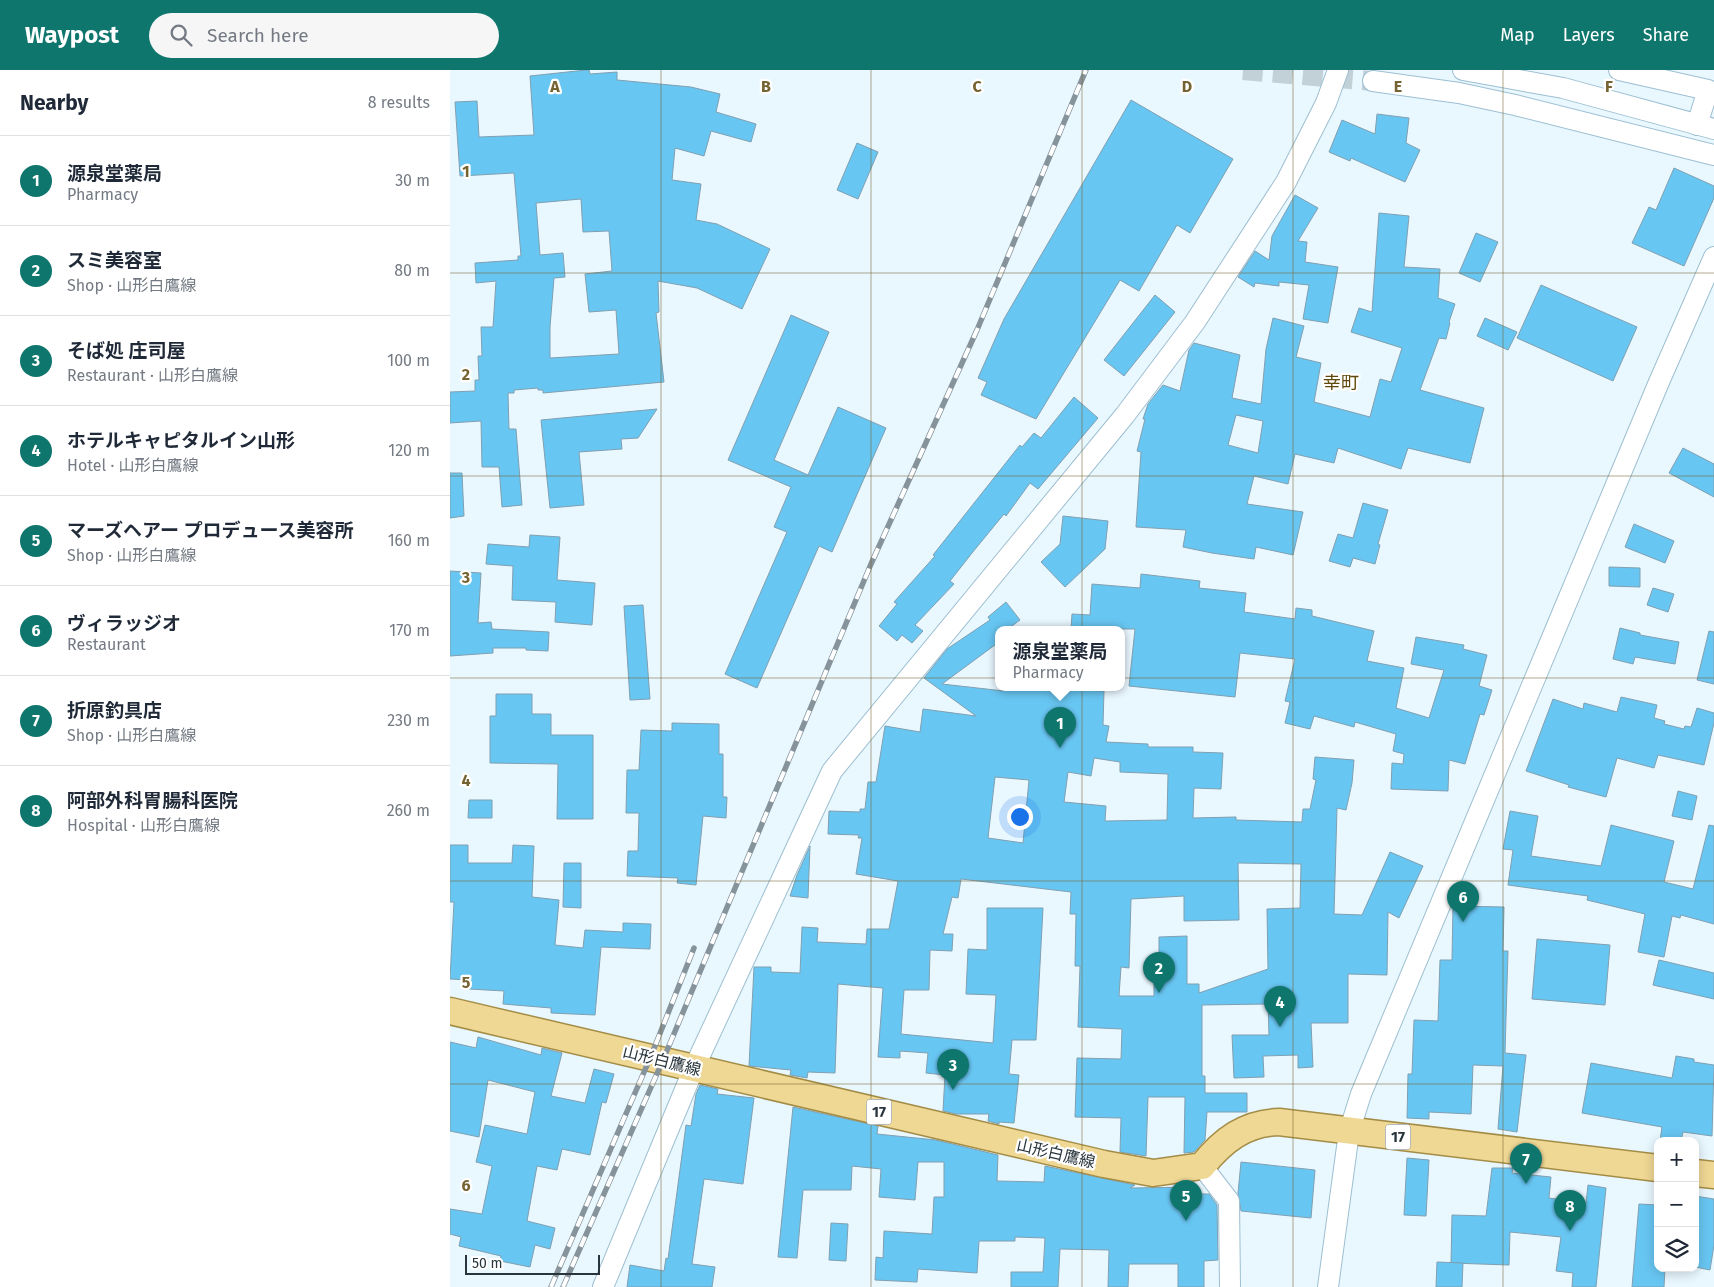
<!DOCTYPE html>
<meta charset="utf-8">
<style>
:root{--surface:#fff;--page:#f6f6f7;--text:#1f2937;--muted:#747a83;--line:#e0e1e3;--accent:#0f766e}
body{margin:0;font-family:"Fira Sans","Noto Sans JP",sans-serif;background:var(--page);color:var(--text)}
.controls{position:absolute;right:15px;bottom:15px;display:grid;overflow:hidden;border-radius:10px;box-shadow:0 2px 12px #0003}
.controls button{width:45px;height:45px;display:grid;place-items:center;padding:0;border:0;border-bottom:1px solid var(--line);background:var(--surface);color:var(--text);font:25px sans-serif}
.scale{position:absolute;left:15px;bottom:12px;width:135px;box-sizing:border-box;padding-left:5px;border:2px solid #28353c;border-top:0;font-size:14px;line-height:18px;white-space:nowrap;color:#28353c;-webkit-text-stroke:4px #fff;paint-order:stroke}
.you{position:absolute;left:569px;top:746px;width:18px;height:18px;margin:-12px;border:4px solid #fff;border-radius:50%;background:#1a73e8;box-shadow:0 0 0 8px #1a73e833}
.badge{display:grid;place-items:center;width:32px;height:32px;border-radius:50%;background:var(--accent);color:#fff;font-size:16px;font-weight:700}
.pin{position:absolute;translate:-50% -41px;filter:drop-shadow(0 1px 2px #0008)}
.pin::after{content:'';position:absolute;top:26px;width:18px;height:15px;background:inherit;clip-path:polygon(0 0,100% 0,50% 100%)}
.popup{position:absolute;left:545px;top:556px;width:130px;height:65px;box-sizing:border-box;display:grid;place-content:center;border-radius:10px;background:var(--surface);filter:drop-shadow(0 1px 4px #0005);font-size:16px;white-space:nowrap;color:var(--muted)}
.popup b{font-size:19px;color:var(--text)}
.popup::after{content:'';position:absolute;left:50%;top:100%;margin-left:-10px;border:10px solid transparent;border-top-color:var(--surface)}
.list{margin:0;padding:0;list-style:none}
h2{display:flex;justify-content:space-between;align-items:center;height:65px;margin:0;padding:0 20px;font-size:21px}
h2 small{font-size:16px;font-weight:400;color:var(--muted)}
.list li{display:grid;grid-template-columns:32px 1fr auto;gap:15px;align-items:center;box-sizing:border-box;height:90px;padding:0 20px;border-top:1px solid var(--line)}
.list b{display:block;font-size:19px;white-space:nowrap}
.list p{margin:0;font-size:16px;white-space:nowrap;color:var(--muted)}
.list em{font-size:16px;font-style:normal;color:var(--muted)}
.icon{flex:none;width:28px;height:28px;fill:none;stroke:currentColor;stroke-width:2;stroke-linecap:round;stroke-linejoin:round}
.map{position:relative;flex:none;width:1264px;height:1217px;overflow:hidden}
header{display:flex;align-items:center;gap:30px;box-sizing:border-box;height:70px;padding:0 25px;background:var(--accent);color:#fff}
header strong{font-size:24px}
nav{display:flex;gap:28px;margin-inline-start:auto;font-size:18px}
.search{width:350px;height:45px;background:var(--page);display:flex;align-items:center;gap:12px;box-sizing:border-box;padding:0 18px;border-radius:28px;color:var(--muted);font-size:19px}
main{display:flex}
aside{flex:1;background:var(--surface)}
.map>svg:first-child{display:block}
.building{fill:#68c6f2;stroke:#7fa0b1;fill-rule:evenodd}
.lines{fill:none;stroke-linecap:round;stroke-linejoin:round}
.minor-tunnel{stroke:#c2d0d8;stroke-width:20;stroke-dasharray:20 10;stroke-linecap:butt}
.minor-casing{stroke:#9dbfd1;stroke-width:22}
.major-casing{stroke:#a38d46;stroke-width:29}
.minor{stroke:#fff;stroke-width:20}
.major{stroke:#efd794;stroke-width:26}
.rail-casing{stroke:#86939b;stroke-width:5.5}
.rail{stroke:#fff;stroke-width:4;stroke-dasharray:11;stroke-linecap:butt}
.grid{fill:none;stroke:#766332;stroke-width:1;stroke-opacity:0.55}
.labels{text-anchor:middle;stroke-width:4.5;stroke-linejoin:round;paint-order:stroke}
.shield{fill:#fff;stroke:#687276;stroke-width:1}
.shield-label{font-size:15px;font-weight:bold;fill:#28353c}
.street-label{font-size:16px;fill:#28353c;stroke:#fff}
.neighbourhood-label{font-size:18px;fill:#5e490a;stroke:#fff}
.grid-label{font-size:16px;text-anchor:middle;font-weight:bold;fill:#766332;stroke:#fff;stroke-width:4.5;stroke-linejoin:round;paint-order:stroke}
</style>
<header>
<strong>Waypost</strong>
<div class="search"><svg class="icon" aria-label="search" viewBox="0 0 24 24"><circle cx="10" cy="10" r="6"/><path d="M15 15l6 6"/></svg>Search here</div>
<nav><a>Map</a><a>Layers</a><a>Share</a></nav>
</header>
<main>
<aside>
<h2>Nearby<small>8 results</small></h2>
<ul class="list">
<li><span class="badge">1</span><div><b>源泉堂薬局</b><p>Pharmacy</p></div><em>30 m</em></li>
<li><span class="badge">2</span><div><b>スミ美容室</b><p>Shop · 山形白鷹線</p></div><em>80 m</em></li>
<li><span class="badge">3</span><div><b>そば処 庄司屋</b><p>Restaurant · 山形白鷹線</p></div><em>100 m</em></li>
<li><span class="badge">4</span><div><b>ホテルキャピタルイン山形</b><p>Hotel · 山形白鷹線</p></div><em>120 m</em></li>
<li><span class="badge">5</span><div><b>マーズヘアー プロデュース美容所</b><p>Shop · 山形白鷹線</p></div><em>160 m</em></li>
<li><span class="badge">6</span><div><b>ヴィラッジオ</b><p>Restaurant</p></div><em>170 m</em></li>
<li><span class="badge">7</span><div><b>折原釣具店</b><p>Shop · 山形白鷹線</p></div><em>230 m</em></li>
<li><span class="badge">8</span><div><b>阿部外科胃腸科医院</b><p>Hospital · 山形白鷹線</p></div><em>260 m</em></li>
</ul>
</aside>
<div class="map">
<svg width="1264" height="1217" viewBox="0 0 1264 1217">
<rect width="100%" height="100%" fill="#e9f7ff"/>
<g class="building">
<path d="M136,0H139L140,4L167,2V10L241,17L270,24L266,42L306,54L301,72L261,61L254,86L225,78L222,110L251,114L246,150L267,154L320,179L292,239L247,218L208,211L209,242L206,243L214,312L93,323V320H88V318L64,320V323H58L59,359H66L72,435L52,437L49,397H32L31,351L0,353V322L25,321V310H29L28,286H32L31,257H43L46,211L26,213L25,193L68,190V186H71L64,103L10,106L5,32L27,31L29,67L84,65L80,6ZM131,129L133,162L159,161L162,201L135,204L139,242L166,240L169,284L100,288V257L104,208L115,207L113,183L90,185L86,133Z"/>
<path d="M681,30L783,89L740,163L727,155L689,221L670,210L586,349L531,325L537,312L528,308L554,249Z"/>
<path d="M927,44L959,48L956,73L970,80L955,112L901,88L900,91L879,82L892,50L925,64Z"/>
<path d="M407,73L428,82L408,129L387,120Z"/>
<path d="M1224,98L1264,116V128L1234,196L1182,173L1199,137L1206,140Z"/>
<path d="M845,125L868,138L848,171L857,172L855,192L888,197L878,253L853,249L859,215L829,212V216L805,213L804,217L788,207L805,181L819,190L822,166Z"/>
<path d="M929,143L959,146L954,197L990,199L988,228L1005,234L999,252L1000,253L996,269L989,268L970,320L1034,338L1020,393L958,378L951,399L888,378L884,393L845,384L838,414L804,406L797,434L853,442L843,485L806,477L804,489L762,483L733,477L736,460L686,457L691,382L687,381L695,349H693L698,334L713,315L730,321L739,280L744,273L790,285L782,328L811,334L816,279L823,248L854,256L846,287L871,293L864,332L920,347L930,309L941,312L952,278L901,262L909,238L922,242ZM786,345L813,351L808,383L778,375Z"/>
<path d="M1026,163L1048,172L1030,212L1009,203Z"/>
<path d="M1091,215L1187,257L1163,311L1067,268Z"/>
<path d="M705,225L725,242L674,306L654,290Z"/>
<path d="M341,245L379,262L324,390L358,405L388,337L436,358L382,482L369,476L307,618L275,604L337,462L324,457L341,417L278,390Z"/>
<path d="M1035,248L1067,262L1058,280L1027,266Z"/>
<path d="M624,327L648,348L588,419L580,413L556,446L554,444L522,483L500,511L504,514L465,555L473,561L462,573L452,565L447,571L429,556L447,534L444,532L485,486L483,485L570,375L572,377L584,363L591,368Z"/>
<path d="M207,339L188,368L171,369L172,379L129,382L134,435L100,438L91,350Z"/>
<path d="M1233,378L1264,394V427L1219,403Z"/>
<path d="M0,403H12L14,446L0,448Z"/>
<path d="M913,433L938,440L928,474L930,475L925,494L903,488L900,497L879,491L888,464L903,468Z"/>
<path d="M613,446L658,451L655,479L615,517L591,492L610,474Z"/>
<path d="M1184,454L1224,471L1215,493L1175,477Z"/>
<path d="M80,465L110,467L107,510L145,513L142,555L105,552L106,532L62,530L63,496L36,494L38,474L79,477Z"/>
<path d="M1159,497L1190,498V517L1159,516Z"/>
<path d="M0,501L31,503L28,553L41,552L42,559L99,562L98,581L76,580V578H43V583L0,586Z"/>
<path d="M691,504L750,511L749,518L796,523L794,542L845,549L846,538L862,540V546L924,561L917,591L954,598L946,638L979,648L994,600L961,594L966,567L1014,575L1013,579L1037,585L1029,616L1042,620L1034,645L1030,644L1015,694L999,690L998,721L941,719L942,693L953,694L954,684L943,681L946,664L905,652L904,657L864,646L860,659L835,653L840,632L835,631L845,589L790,583L785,627L679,616L685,559H621L622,544L640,545L642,514L690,518Z"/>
<path d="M1203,518L1224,524L1218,542L1197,535Z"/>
<path d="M556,532L570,550L558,559H549V572L492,614L554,621V617L654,621L653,655L659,656L656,672L698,674V677H743V682L773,683L771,719L744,718L743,748L786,747V750L852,752L853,739H860L866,710L863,709L865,687L904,690L902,713L896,740L887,738L884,844L912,845L940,782L973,796L949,848L938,842L937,905L898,904V953H861L863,997L848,998V985L813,986L814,1007L784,1008L782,965H819L818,934L752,935V1006H755V1023H797V1042H757L755,1070L744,1082L734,1083L735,1027H698L696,1086L670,1082L671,1048L625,1047L627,988L671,989L672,959L628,957L630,896H625L626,844H620L621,822L511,809L508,828L502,827L493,864H503L502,881L480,880L479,920H454L451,964L543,973L546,925L516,924L518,879L537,880V838H593L586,970H562L559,1004L569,1005L564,1053L549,1052V1054L538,1051L539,1044H506L493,1041L495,1005L476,1003L478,983L450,981V988L428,987L433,918L388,914L385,1003L358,1002L357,1008L340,1005L341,1000L299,996L304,897H321V902L350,903L352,857L368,858L367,872L416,874L417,859H439L448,811L406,804L412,768H408L409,765L378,764L379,741L410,742V739H415L418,712H426L435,656L470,662L473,639L526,646L474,608L497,579L540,550L538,547ZM644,688L670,692V702L718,704L717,750L655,751L656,736L614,732L618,702L641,706ZM545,707L579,710L573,773L538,768ZM788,793L851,794L850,838L817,839L818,899L749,923V914H737V866L709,867V914H704V926H669L671,897L679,898L681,829L734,826V851L789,850Z"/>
<path d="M193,535L200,629L180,630L174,536Z"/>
<path d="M1170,558L1190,563V565L1229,572L1225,594L1185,587L1183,594L1163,589Z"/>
<path d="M1259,561L1264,562V614L1247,610Z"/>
<path d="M46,624H82V644H101V665H143V749H107L108,694L40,693V646H46Z"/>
<path d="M1171,627L1207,635L1204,648L1215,651L1214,654L1234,659L1235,656L1241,657L1247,638L1264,643V653L1254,695L1208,685L1204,698L1167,688L1156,727L1118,717L1119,715L1076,701L1103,629L1133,639L1134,633L1167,642Z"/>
<path d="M222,653L269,654V684H273V727H277L276,748L253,746L246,815L227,813L228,808L177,806L178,781H188L189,743H176L177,700H189L191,660L222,661Z"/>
<path d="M1228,721L1247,726L1242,750L1222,746Z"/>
<path d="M19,730H42V748H18Z"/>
<path d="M1060,741L1088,746L1081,786L1151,796L1161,755L1224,771L1214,812L1243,819L1259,755L1264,756V854L1231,845L1230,848L1222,846L1214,887L1188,882L1195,844L1137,830L1138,826L1058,815L1063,780L1053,779Z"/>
<path d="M0,775H18V793H62L63,775L84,776L82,827L109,830L105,875L133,878L135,860L173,862V853L201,854L200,879L151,877L145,945L101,943V938L53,934L54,921L19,919V910L0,909L4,832H0Z"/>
<path d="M360,776L358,828L340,826L347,805Z"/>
<path d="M114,793H131V838L113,837Z"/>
<path d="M1003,836L1054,837L1053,881H1058L1055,983L1076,985L1067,1062L1048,1059L1053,996L1023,995L1021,1044L979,1042V1049L957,1048L958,1004H962L964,950L988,951L990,890H1002Z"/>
<path d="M1087,869L1160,875L1155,935L1082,929Z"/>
<path d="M1209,890L1264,903V929L1203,915Z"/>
<path d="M28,967L91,985L92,978L112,983L101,1026L135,1033L144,999L164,1004L156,1033L152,1032L140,1085L112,1079L107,1100L87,1096L77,1151L105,1158L100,1179L85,1175L80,1197L50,1191L51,1186L9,1176L11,1167L0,1164V1139L32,1144L42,1096L26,1092L35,1055L77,1064L85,1022L38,1010L29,1067L0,1061V972L26,978Z"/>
<path d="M1226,986L1244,989V992L1264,995L1262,1066L1233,1062L1231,1071H1210L1212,1057L1132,1043L1141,993L1222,1008Z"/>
<path d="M250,1015L268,1019L267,1024L304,1028L293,1114L254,1109L242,1194L265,1197L262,1217H177L180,1195L214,1201L216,1188L218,1189L236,1055L241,1056L246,1024Z"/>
<path d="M343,1037L428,1056L427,1064L486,1070L548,1085L547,1111L594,1112L595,1096L685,1115L680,1118L747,1117L748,1124H759L767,1135L768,1190L754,1191V1217H728V1194H679L678,1217H658L659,1180L610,1179L608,1217H561V1202H593L595,1168L565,1167V1171H529L527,1203L468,1199L467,1212L425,1210L426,1187L433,1188L434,1161L482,1164L484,1127H494V1092H468L465,1130L429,1127L431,1099L402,1096L401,1120H353L347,1188L328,1187Z"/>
<path d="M957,1088L979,1090L976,1146L954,1145Z"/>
<path d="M791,1092L865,1100L861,1148L791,1141L788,1123Z"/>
<path d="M1042,1098H1063L1062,1103L1101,1107L1099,1128L1136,1133L1138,1115L1156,1118L1146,1217H1122L1123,1203L1106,1201L1111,1167L1060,1162L1059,1195L1001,1193L1002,1145L1036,1146Z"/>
<path d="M1245,1126L1264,1129V1175L1260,1200L1245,1197Z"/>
<path d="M1189,1134L1208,1135V1198H1215L1214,1217H1182Z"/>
<path d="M381,1153L398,1154L396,1191L379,1190Z"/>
<path d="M987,1192L1013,1193L1012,1217H986Z"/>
</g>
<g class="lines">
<path class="minor-tunnel" d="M793,0L923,11"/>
<g class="minor-casing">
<g id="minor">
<path d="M1013,0L1113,18L1264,59"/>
<path d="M1169,0L1258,20L1247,55"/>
<path d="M923,11L1009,23L1065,35L1264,85"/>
<path d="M752,1096L779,1131L780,1217"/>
<path d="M153,1217L244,998L382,701L675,345L745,252L836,112L876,33L888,0"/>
<path d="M878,1217L899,1062L911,1024L1209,312L1264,187"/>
</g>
</g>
<g class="major-casing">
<g id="major">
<path d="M0,941L654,1094L703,1103L752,1096C773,1070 795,1053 829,1052L1208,1098"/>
<path d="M1245,1103L1264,1105"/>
</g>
</g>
<use href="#minor" class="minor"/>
<use href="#major" class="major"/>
<g class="rail-casing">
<g id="rail">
<path d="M101,1217L201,986L244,878"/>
<path d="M113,1217L213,990L421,494L527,260L636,0"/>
</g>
</g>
<use href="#rail" class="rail"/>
</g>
<path class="grid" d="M211,0V1217M421,0V1217M632,0V1217M843,0V1217M1053,0V1217M0,203H1264M0,406H1264M0,608H1264M0,811H1264M0,1014H1264"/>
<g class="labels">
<g class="shield">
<rect x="416.5" y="1029.5" width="25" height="25" rx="4"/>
<rect x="935.5" y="1054.5" width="25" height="25" rx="4"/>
</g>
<g class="shield-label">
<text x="429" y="1047">17</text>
<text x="948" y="1072">17</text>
</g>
<g class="street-label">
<text transform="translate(212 990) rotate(14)" y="6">山形白鷹線</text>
<text transform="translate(606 1083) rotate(13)" y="6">山形白鷹線</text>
</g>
<g class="neighbourhood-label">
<text x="891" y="319">幸町</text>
</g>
</g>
<g class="grid-label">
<text x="105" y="22">A</text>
<text x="316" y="22">B</text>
<text x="527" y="22">C</text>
<text x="737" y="22">D</text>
<text x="948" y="22">E</text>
<text x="1159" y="22">F</text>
<text x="16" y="107">1</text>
<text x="16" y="310">2</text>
<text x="16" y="513">3</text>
<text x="16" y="716">4</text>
<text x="16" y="918">5</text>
<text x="16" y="1121">6</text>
</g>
</svg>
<div class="controls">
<button>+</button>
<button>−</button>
<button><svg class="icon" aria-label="layers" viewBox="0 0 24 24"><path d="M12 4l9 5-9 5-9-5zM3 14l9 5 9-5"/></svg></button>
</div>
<div class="scale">50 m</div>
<div class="you"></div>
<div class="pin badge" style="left:610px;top:678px">1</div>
<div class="popup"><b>源泉堂薬局</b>Pharmacy</div>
<div class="pin badge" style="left:709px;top:923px">2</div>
<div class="pin badge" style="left:503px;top:1020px">3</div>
<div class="pin badge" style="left:830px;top:957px">4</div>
<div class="pin badge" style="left:736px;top:1151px">5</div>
<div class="pin badge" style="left:1013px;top:852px">6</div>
<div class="pin badge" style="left:1076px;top:1114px">7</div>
<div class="pin badge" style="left:1120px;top:1161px">8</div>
</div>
</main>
